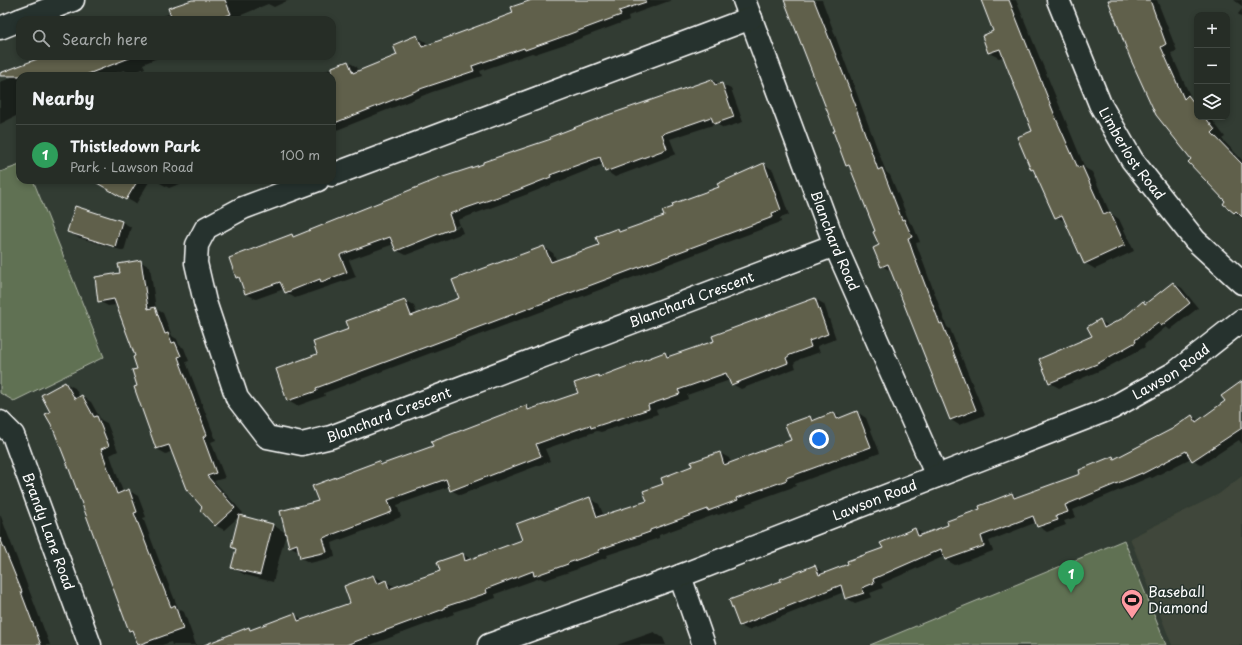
<!DOCTYPE html>
<meta charset="utf-8">
<style>
:root{--surface:#262d26;--page:#2e352e;--text:#f1f3f6;--muted:#a4a8a7;--line:#424943;--accent:#ea580c}
body{margin:0;font-family:"Playpen Sans",sans-serif;background:var(--page);color:var(--text)}
.controls{position:absolute;right:12px;top:12px;display:grid;overflow:hidden;border-radius:8px;box-shadow:0 2px 6px #0003}
.controls button{width:36px;height:36px;display:grid;place-items:center;padding:0;border:0;border-bottom:1px solid var(--line);background:var(--surface);color:var(--text);font:20px sans-serif}
.you{position:absolute;left:819px;top:439px;width:14px;height:14px;margin:-10px;border:3px solid #fff;border-radius:50%;background:#1a73e8;box-shadow:0 0 0 6px #1a73e833}
.badge{display:grid;place-items:center;width:26px;height:26px;border-radius:50%;background:var(--accent);color:#fff;font-size:13px;font-weight:700}
.pin{position:absolute;translate:-50% -33px;filter:drop-shadow(0 1px 2px #0008)}
.pin::after{content:'';position:absolute;top:21px;width:14px;height:12px;background:inherit;clip-path:polygon(0 0,100% 0,50% 100%)}
.list{margin:0;padding:0;list-style:none}
h2{display:flex;justify-content:space-between;align-items:center;height:52px;margin:0;padding:0 16px;font-size:17px}
h2 small{font-size:13px;font-weight:400;color:var(--muted)}
.list li{display:grid;grid-template-columns:26px 1fr auto;gap:12px;align-items:center;box-sizing:border-box;height:60px;padding:0 16px;border-top:1px solid var(--line)}
.list b{display:block;font-size:15px;white-space:nowrap}
.list p{margin:0;font-size:13px;white-space:nowrap;color:var(--muted)}
.list em{font-size:13px;font-style:normal;color:var(--muted)}
.icon{flex:none;width:22px;height:22px;fill:none;stroke:currentColor;stroke-width:2;stroke-linecap:round;stroke-linejoin:round}
.map{position:relative;flex:none;width:1242px;height:645px;overflow:hidden}
.search{position:absolute;background:var(--surface);box-shadow:0 2px 6px #0003;left:16px;top:16px;width:320px;height:44px;display:flex;align-items:center;gap:10px;box-sizing:border-box;padding:0 14px;border-radius:12px;color:var(--muted);font-size:15px}
.panel{position:absolute;background:var(--surface);box-shadow:0 2px 6px #0003;left:16px;top:72px;width:320px;height:112px;border-radius:12px}
.map>svg:first-child{display:block}
.built{fill:#40473a}
.green{fill:#617153;stroke:#b0b8a9}
.shadow{fill:#0007;fill-rule:evenodd}
.building{fill:#61614c;stroke:#fff}
.lines{fill:none;stroke-linecap:round;stroke-linejoin:round}
.minor-casing{stroke:#fff;stroke-width:25}
.tertiary-casing{stroke:#fff;stroke-width:25}
.minor{stroke:#26332d;stroke-width:22}
.tertiary{stroke:#26332d;stroke-width:22}
.labels{text-anchor:middle;stroke-width:3;stroke-linejoin:round;paint-order:stroke}
.street-label{font-size:14px;fill:#fff;stroke:#26332d}
.poi-label{font-size:14px;fill:#fff;stroke:#26332d;text-anchor:start}
</style>
<div class="map">
<svg width="1242" height="645" viewBox="0 0 1242 645">
<rect width="100%" height="100%" fill="#323c33"/>
<filter id="ink" filterUnits="userSpaceOnUse"><feTurbulence type="fractalNoise" baseFrequency=".025" numOctaves="2"/><feDisplacementMap in="SourceGraphic" scale="8" xChannelSelector="R" yChannelSelector="G"/><feConvolveMatrix kernelMatrix="1 2 1 2 8 2 1 2 1" color-interpolation-filters="sRGB"/></filter>
<g filter="url(#ink)">
<path class="built" d="M1242,476V645H1172L1130,538L1219,494Z"/>
<g class="green">
<path d="M20,165V180H33L104,357L14,401L0,393V172Z"/>
<path d="M1124,540L1166,645H870Z"/>
</g>
<g class="shadow">
<path d="M193,0H289L274,7L268,4L239,16L240,20H153L171,13Z"/>
<path d="M535,0H672L628,16L629,20L568,43L535,54L532,53L480,71L482,76L432,92L332,132V76H320L324,75L323,72L348,62L357,67L359,72L398,56L417,37L426,42L428,46L514,14Z"/>
<path d="M786,0H822L886,172L890,175L910,223L913,225L920,242L916,243L922,259L947,327L950,329L985,415L959,425L951,420L891,271L882,266L880,246L877,231L851,168L847,165L836,131Z"/>
<path d="M982,0H1016L1085,168L1092,172L1110,213L1119,219L1134,251L1095,269L1085,263L1067,222L1056,217L1036,171L1032,169L1033,132L1003,57L999,58L989,53L983,36L994,32Z"/>
<path d="M1109,0H1157L1177,51L1171,53L1191,98L1197,102V117H1210L1225,137L1222,139L1242,160V218L1224,204L1227,201L1192,159Z"/>
<path d="M1234,0H1242V6Z"/>
<path d="M1242,9V18L1238,14Z"/>
<path d="M61,56H162L143,64L145,68L131,74L124,70L108,76H20V114L0,124V82L11,78L10,76Z"/>
<path d="M712,80L731,89L743,122L724,128L716,124L670,139L676,154L615,177L606,171L603,164L528,194L458,220L463,233L406,255L396,250L394,244L349,260L356,277L295,298L285,292L284,289L256,299L246,294L241,280L237,277L292,235L295,237L389,201L388,199L404,193ZM459,225V227L401,249V247Z"/>
<path d="M764,164L773,170L789,215L780,218L781,222L324,393L325,396L297,406L288,401L277,369L318,355L350,330L347,322L405,301L414,306L417,314L460,298L544,247L553,253L557,261L600,245L618,229L623,232L665,217Z"/>
<path d="M113,180H150L136,204L108,188Z"/>
<path d="M159,180H190L169,188L160,183Z"/>
<path d="M76,207L122,222L131,227L124,251L77,237L68,232Z"/>
<path d="M141,262L150,267L156,309L163,313L172,336L177,339L179,345L184,348L189,361L186,362L216,440L211,442L225,478L214,481L243,513L224,530L215,525L172,451L166,454L157,449L139,387L136,356L117,305L108,306L99,301L121,274L120,265Z"/>
<path d="M1173,283L1182,288L1198,308L1170,330L1166,327L1144,345L1145,347L1106,368L1059,388L1050,383L1093,337L1100,321L1109,326L1123,319L1143,302L1147,305Z"/>
<path d="M815,299L824,304L836,339L817,346L820,352L800,359L794,363L796,368L741,389L732,384L730,380L687,395L688,399L656,410L658,414L601,432L597,431L545,449L550,461L460,495L451,490L450,486L397,505L401,517L332,543L335,557L310,563L301,558L299,551L289,546L320,502L379,462L384,465L434,447L527,406L532,410L579,393L598,376L601,378L665,353L672,357L715,341Z"/>
<path d="M1242,382V444L1239,440L1201,465L1191,458L1152,478L1150,477L1073,510L1076,517L1064,521L1066,525L1047,532L1038,526L1037,522L989,541L993,551L955,565L946,560L945,556L881,584L883,588L870,593L872,597L855,603L846,598L844,592L748,630L739,625L783,581L815,566L825,574L884,549L915,529L923,534L950,526L1012,494L1018,497L1082,474L1113,457L1116,459L1172,429L1192,416L1200,421L1226,401Z"/>
<path d="M65,383L75,388L80,397L82,396L91,402L101,420L107,423L118,451L110,455L123,492L128,490L138,496L146,517L143,518L162,568L178,608L184,612L196,645H172L171,642L162,645H138L133,633L129,631L51,413Z"/>
<path d="M857,412L866,418L880,453L795,484L796,486L746,504L747,506L718,515L717,514L659,535V538L607,555L608,557L577,568L578,569L545,580L540,578L495,594L496,598L453,612L454,614L370,645H217L249,628L254,630L295,615L304,620L351,603L373,576L396,587L441,572L463,554L472,560L523,541L590,498L599,504L604,516L648,502L664,484L720,453L729,458L731,463L792,441L810,417L815,420L834,413L842,418Z"/>
<path d="M0,514L50,645H0Z"/>
<path d="M273,525L286,533L273,582L245,575L232,567L237,550L232,547Z"/>
<path d="M654,632L663,638L666,645H617Z"/>
</g>
<g class="building">
<path d="M192,0H225L231,14L216,20H172L168,8Z"/>
<path d="M532,0H646V2L619,11L621,15L559,38L525,50L524,48L472,66L474,71L423,88L332,124V67L348,61L353,73L397,55L393,45L417,35L422,47L513,13L511,7Z"/>
<path d="M784,0H814L856,106H855L878,170L882,168L902,220L904,219L912,237L908,238L913,253L940,324L942,323L976,410L950,420L888,264L881,267L873,248L879,245L873,232L875,231L849,165L846,166L833,131H835Z"/>
<path d="M981,0H1009L1057,121L1078,168L1082,166L1104,215L1110,212L1125,245L1084,264L1062,215L1055,218L1033,169L1031,170L1017,137L1032,131L1000,49L988,53L982,36L993,31Z"/>
<path d="M1108,0H1150L1166,44L1161,47L1184,99L1188,95L1197,107V117H1205L1215,130L1212,133L1242,164V217L1236,211L1234,213L1223,204L1225,201L1188,162L1191,159L1156,115L1130,58Z"/>
<path d="M45,56H131L132,57L83,76H0V73Z"/>
<path d="M712,79L715,85L722,83L734,117L714,124L711,117L662,134L667,149L605,172L600,157L550,175L551,177L518,190L449,214L454,228L433,236L396,251L390,237L340,255L347,272L321,282L320,279L285,293L280,282L245,294L239,277L236,278L229,258L292,234L293,237L440,178L483,164V162L551,139L550,137L602,117Z"/>
<path d="M764,163L781,210L772,213L773,217L332,382L316,388L317,391L287,401L276,369L317,354L313,342L349,329L346,321L405,300L411,316L459,298L452,280L544,246L551,262L599,245L596,237L600,235L618,228L619,232L664,216L662,211L673,207L672,204L719,187L717,184Z"/>
<path d="M92,180H138L126,200Z"/>
<path d="M75,206L122,221L115,247L67,232Z"/>
<path d="M141,260L148,309L155,307L165,334L168,333L172,343L175,342L181,356L178,357L207,435L203,437L216,473L207,476L235,508L215,526L200,510L202,507L186,489L169,445L156,449L134,387L137,386L132,370L137,369L133,357L135,356L114,299L98,302L95,277L120,273L118,264Z"/>
<path d="M1173,282L1190,303L1161,326L1158,322L1135,340L1136,342L1097,364L1049,383L1039,359L1092,336L1087,327L1100,319L1104,328L1123,318L1143,301L1145,304Z"/>
<path d="M815,298L828,334L809,341L811,347L790,355L786,358L788,363L731,385L726,373L678,390L680,394L648,405L649,409L591,428L590,425L536,444L541,456L450,491L446,479L388,500L392,512L323,538L327,552L300,558L297,544L289,547L280,511L318,501L312,486L379,461L380,465L433,446L431,442L527,405L528,410L578,393L574,383L598,375L599,377L665,352L667,357L714,341L712,336Z"/>
<path d="M1242,381V428L1192,461L1186,451L1142,474V473L1065,505L1068,512L1056,516L1058,520L1037,527L1033,516L981,536L984,546L945,560L941,549L873,579L874,583L862,588L864,593L845,599L841,585L739,626L729,600L781,581L780,579L815,565L819,575L848,564L847,561L883,548L880,543L915,528L918,536L948,525L947,521L980,509L979,506L1012,493L1014,498L1080,474L1079,470L1113,456L1114,459L1172,429L1192,415L1196,422L1225,401L1221,396Z"/>
<path d="M65,382L75,399L82,395L94,417L97,416L109,446L101,449L117,494L129,489L137,512L134,513L153,562L171,607L175,605L183,629L138,645L132,630L129,631L69,469L52,426L45,414L50,412L41,395Z"/>
<path d="M857,411L871,447L786,478L787,480L737,498L738,500L708,511V509L650,530V532L598,550L599,552L568,563V564L534,576L533,571L486,589L487,593L444,607V609L346,645H204L249,627L250,630L295,613L298,621L350,603L344,586L373,575L377,584L386,580L389,589L440,571L437,562L463,553L465,561L522,540L516,524L590,497L597,517L647,501L643,491L663,484L661,478L692,466L691,462L720,452L724,465L791,440L785,425L810,416L812,421L834,412L837,419Z"/>
<path d="M239,515L273,524L260,575L231,568L236,549L231,547Z"/>
<path d="M0,538L22,592H21L41,645H0Z"/>
</g>
<g class="lines">
<g class="minor-casing">
<g id="minor">
<path id="s1" d="M744,0L835,245L937,476"/>
<path d="M20,20L73,0"/>
<path d="M0,28L20,20"/>
<path d="M332,175L751,18"/>
<path id="s2" d="M318,180L243,208L206,228L197,245L196,263L205,302L237,398L267,437L302,444L331,437L835,245"/>
<path id="s3" d="M0,422L13,435L90,645"/>
<path d="M680,576L704,645"/>
</g>
</g>
<g class="tertiary-casing">
<g id="tertiary">
<path id="s4" d="M1058,0L1100,104L1132,160L1195,240L1242,283"/>
<path id="s5" d="M489,645L680,576L1112,408L1176,372L1242,320"/>
</g>
</g>
<use href="#minor" class="minor"/>
<use href="#tertiary" class="tertiary"/>
</g>
</g>
<defs>
<g id="stadium-pin" transform="scale(1.15)"><path d="M0 17L-7.5 6A9.5 9.5 0 1 1 7.5 6Z" fill="#ff9aa2" stroke="#26332d"/><path d="M0-5a6.5 5 0 1 0 0 10a6.5 5 0 1 0 0-10ZM-3.5-1.8h7v3.6h-7Z" fill="#111"/></g>
</defs>
<g fill-rule="evenodd">
<use href="#stadium-pin" x="1132" y="600"/>
</g>
<g class="labels">
<g class="street-label">
<text dy="5" stroke="none"><textPath href="#s4" startOffset="171">Limberlost Road</textPath></text>
<text dy="5" stroke="none"><textPath href="#s1" startOffset="257">Blanchard Road</textPath></text>
<text dy="5" stroke="none"><textPath href="#s2" startOffset="801">Blanchard Crescent</textPath></text>
<text dy="5" stroke="none"><textPath href="#s5" startOffset="736">Lawson Road</textPath></text>
<text dy="5" stroke="none"><textPath href="#s2" startOffset="477">Blanchard Crescent</textPath></text>
<text dy="5" stroke="none"><textPath href="#s5" startOffset="412">Lawson Road</textPath></text>
<text dy="5" stroke="none"><textPath href="#s3" startOffset="121">Brandy Lane Road</textPath></text>
</g>
<g class="poi-label">
<text x="1148" y="597">Baseball<tspan x="1148" dy="16">Diamond</tspan></text>
</g>
</g>
</svg>
<div class="controls">
<button>+</button>
<button>−</button>
<button><svg class="icon" aria-label="layers" viewBox="0 0 24 24"><path d="M12 4l9 5-9 5-9-5zM3 14l9 5 9-5"/></svg></button>
</div>
<div class="you"></div>
<div class="pin badge" style="left:1071px;top:593px;background:#2e9e5b">1</div>
<div class="search"><svg class="icon" aria-label="search" viewBox="0 0 24 24"><circle cx="10" cy="10" r="6"/><path d="M15 15l6 6"/></svg>Search here</div>
<section class="panel">
<h2>Nearby<small></small></h2>
<ul class="list">
<li><span class="badge" style="background:#2e9e5b">1</span><div><b>Thistledown Park</b><p>Park · Lawson Road</p></div><em>100 m</em></li>
</ul>
</section>
</div>
